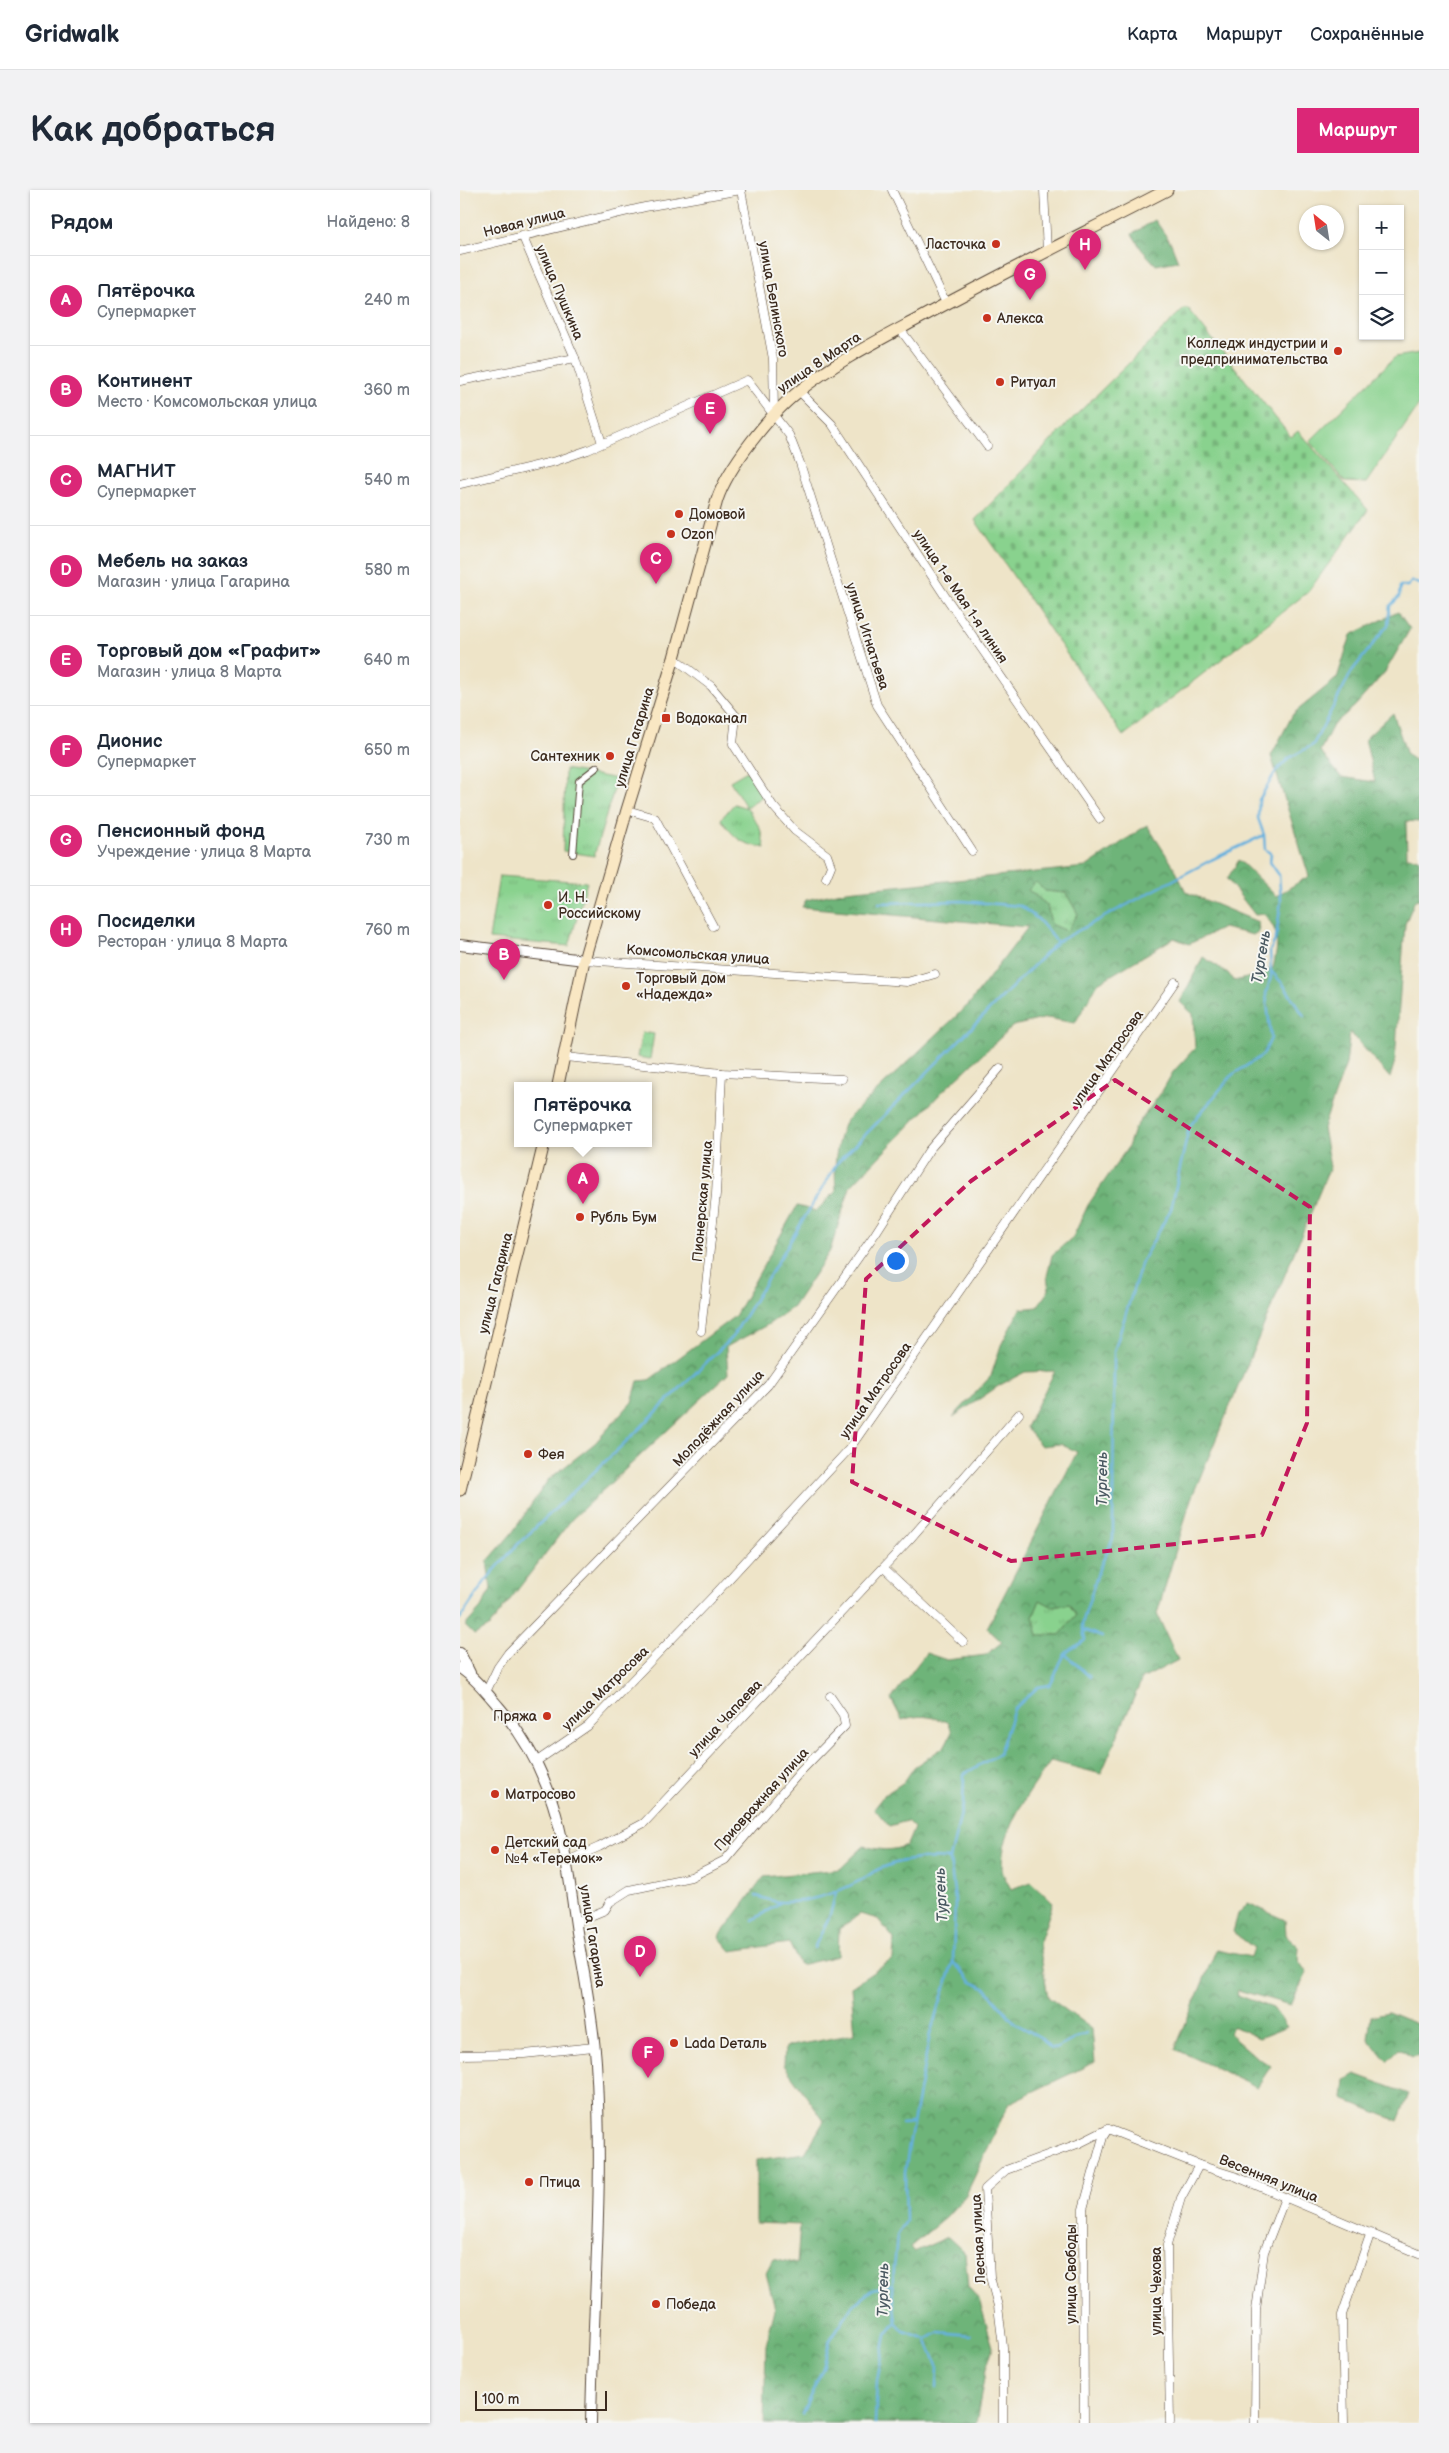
<!DOCTYPE html>
<html lang="ru">
<meta charset="utf-8">
<style>
:root{--surface:#fff;--page:#f2f2f3;--text:#1f2937;--muted:#747a83;--line:#e0e1e3;--accent:#db2777}
body{margin:0;font-family:"Balsamiq Sans",sans-serif;background:var(--page);color:var(--text)}
.controls{position:absolute;right:15px;top:15px;display:grid;overflow:hidden;border-radius:0px;box-shadow:0 1px 4px #0004}
.controls button{width:45px;height:45px;display:grid;place-items:center;padding:0;border:0;border-bottom:1px solid var(--line);background:var(--surface);color:var(--text);font:25px sans-serif}
.compass{position:absolute;left:839px;top:15px;width:45px;height:45px;border-radius:50%;background:var(--surface);box-shadow:0 1px 4px #0004;rotate:330deg}
.scale{position:absolute;left:15px;bottom:12px;width:132px;box-sizing:border-box;padding-left:5px;border:2px solid #3b2a1e;border-top:0;font-size:14px;line-height:18px;white-space:nowrap;color:#3b2a1e;-webkit-text-stroke:4px #f6f6f2;paint-order:stroke}
.you{position:absolute;left:435px;top:1070px;width:18px;height:18px;margin:-12px;border:4px solid #fff;border-radius:50%;background:#1a73e8;box-shadow:0 0 0 8px #1a73e833}
.badge{display:grid;place-items:center;width:32px;height:32px;border-radius:50%;background:var(--accent);color:#fff;font-size:16px;font-weight:700}
.pin{position:absolute;translate:-50% -41px;filter:drop-shadow(0 1px 2px #0008)}
.pin::after{content:'';position:absolute;top:26px;width:18px;height:15px;background:inherit;clip-path:polygon(0 0,100% 0,50% 100%)}
.popup{position:absolute;left:54px;top:892px;width:138px;height:65px;box-sizing:border-box;display:grid;place-content:center;border-radius:0px;background:var(--surface);filter:drop-shadow(0 1px 4px #0005);font-size:16px;white-space:nowrap;color:var(--muted)}
.popup b{font-size:19px;color:var(--text)}
.popup::after{content:'';position:absolute;left:50%;top:100%;margin-left:-10px;border:10px solid transparent;border-top-color:var(--surface)}
.list{margin:0;padding:0;list-style:none}
h2{display:flex;justify-content:space-between;align-items:center;height:65px;margin:0;padding:0 20px;font-size:21px}
h2 small{font-size:16px;font-weight:400;color:var(--muted)}
.list li{display:grid;grid-template-columns:32px 1fr auto;gap:15px;align-items:center;box-sizing:border-box;height:90px;padding:0 20px;border-top:1px solid var(--line)}
.list b{display:block;font-size:19px;white-space:nowrap}
.list p{margin:0;font-size:16px;white-space:nowrap;color:var(--muted)}
.list em{font-size:16px;font-style:normal;color:var(--muted)}
.icon{flex:none;width:28px;height:28px;fill:none;stroke:currentColor;stroke-width:2;stroke-linecap:round;stroke-linejoin:round}
.map{position:relative;flex:none;width:959px;height:2233px;overflow:hidden;border-radius:0px}
header{display:flex;align-items:center;gap:30px;box-sizing:border-box;height:70px;padding:0 25px;background:var(--surface);border-bottom:1px solid var(--line)}
header strong{font-size:24px}
nav{display:flex;gap:28px;margin-inline-start:auto;font-size:18px}
.intro{display:flex;align-items:center;justify-content:space-between;box-sizing:border-box;height:120px;padding:0 30px}
h1{margin:0;font-size:35px}
.button{padding:12px 22px;border-radius:0px;background:var(--accent);color:#fff;font-size:18px;font-weight:700}
main{display:flex;gap:30px;padding:0 30px}
aside{flex:1;background:var(--surface);border-radius:0px;box-shadow:0 1px 4px #0004}
.map>svg:first-child{display:block}
.grass{fill:url(#grass-tufts);stroke:#627e56}
.forest{fill:url(#forest-crowns);stroke:#546f4c;fill-rule:evenodd}
.cemetery{fill:url(#cemetery-stones);stroke:#627e56}
.garden{fill:#89d28e;stroke:#627e56}
.lines{fill:none;stroke-linecap:round;stroke-linejoin:round}
.stream{stroke:#65b1de;stroke-width:2.5}
.pedestrian-casing{stroke:#564638;stroke-width:8}
.minor-casing{stroke:#564638;stroke-width:9}
.tertiary-casing{stroke:#564638;stroke-width:12}
.secondary-casing{stroke:#564638;stroke-width:13}
.pedestrian{stroke:#fff;stroke-width:6}
.minor{stroke:#fff;stroke-width:8}
.tertiary{stroke:#fff;stroke-width:10}
.secondary{stroke:#f9e7c3;stroke-width:11}
.marked{fill:none;stroke:#c2185b;stroke-width:4;stroke-dasharray:10 6;stroke-linejoin:round}
.poi-dot{fill:#c8321e;stroke:#f6f6f2;stroke-width:2}
.labels{text-anchor:middle;stroke-width:4;stroke-linejoin:round;paint-order:stroke}
.street-label{font-size:14px;fill:#3b2a1e;stroke:#f6f6f2}
.poi-label{font-size:14px;fill:#3b2a1e;stroke:#f6f6f2;text-anchor:start}
.water-label{font-size:15px;font-style:italic;fill:#4a5961;stroke:#f6f6f2}
</style>
<header>
<strong>Gridwalk</strong>
<nav><a>Карта</a><a>Маршрут</a><a>Сохранённые</a></nav>
</header>
<div class="intro"><h1>Как добраться</h1><a class="button">Маршрут</a></div>
<main>
<aside>
<h2>Рядом<small>Найдено: 8</small></h2>
<ul class="list">
<li><span class="badge">A</span><div><b>Пятёрочка</b><p>Супермаркет</p></div><em>240 m</em></li>
<li><span class="badge">B</span><div><b>Континент</b><p>Место · Комсомольская улица</p></div><em>360 m</em></li>
<li><span class="badge">C</span><div><b>МАГНИТ</b><p>Супермаркет</p></div><em>540 m</em></li>
<li><span class="badge">D</span><div><b>Мебель на заказ</b><p>Магазин · улица Гагарина</p></div><em>580 m</em></li>
<li><span class="badge">E</span><div><b>Торговый дом «Графит»</b><p>Магазин · улица 8 Марта</p></div><em>640 m</em></li>
<li><span class="badge">F</span><div><b>Дионис</b><p>Супермаркет</p></div><em>650 m</em></li>
<li><span class="badge">G</span><div><b>Пенсионный фонд</b><p>Учреждение · улица 8 Марта</p></div><em>730 m</em></li>
<li><span class="badge">H</span><div><b>Посиделки</b><p>Ресторан · улица 8 Марта</p></div><em>760 m</em></li>
</ul>
</aside>
<div class="map">
<svg width="959" height="2233" viewBox="0 0 959 2233">
<defs>
<pattern id="grass-tufts" width="24" height="20" patternUnits="userSpaceOnUse" patternTransform="scale(1.25)"><rect width="24" height="20" fill="#89d28e"/><path d="M3 7l-1-3M5 7V3M7 7l1-3M15 17l-1-3M17 17v-4M19 17l1-3" fill="none" stroke="#77b47a"/></pattern>
<pattern id="forest-crowns" width="20" height="18" patternUnits="userSpaceOnUse" patternTransform="scale(1.25)"><rect width="20" height="18" fill="#6eb479"/><path d="M2 6a3 3 0 1 1 6 0M12 15a3 3 0 1 1 6 0" fill="none" stroke="#5c9363"/></pattern>
<pattern id="cemetery-stones" width="16" height="16" patternUnits="userSpaceOnUse" patternTransform="scale(1.25)"><rect width="16" height="16" fill="#89d28e"/><path d="M2 7V4a2 2 0 0 1 4 0v3zM10 15v-3a2 2 0 0 1 4 0v3z" fill="#77b47a"/></pattern>
</defs>
<rect width="100%" height="100%" fill="#f6f6f2"/>
<filter id="ink" filterUnits="userSpaceOnUse"><feTurbulence type="fractalNoise" baseFrequency=".02" numOctaves="2"/><feDisplacementMap in="SourceGraphic" scale="10" xChannelSelector="R" yChannelSelector="G"/><feConvolveMatrix kernelMatrix="1 2 1 2 8 2 1 2 1" color-interpolation-filters="sRGB"/></filter>
<filter id="wash" filterUnits="userSpaceOnUse"><feTurbulence type="fractalNoise" baseFrequency=".0096" numOctaves="4" result="noise"/><feDisplacementMap in="SourceGraphic" scale="20" xChannelSelector="R" yChannelSelector="G"/><feGaussianBlur stdDeviation="1.12" result="paint"/><feColorMatrix in="noise" values="0 0 0 0 0 0 0 0 0 0 0 0 0 0 0 0 0 1.4 0 .05"/><feComposite in="paint" operator="in"/></filter>
<g filter="url(#wash)">
<rect width="100%" height="100%" fill="#eee4c8"/>
<g class="grass">
<path d="M105,579L157,589L134,666L103,661Z"/>
<path d="M274,614L287,618L300,638L305,658C280,653 276,650 261,629Z"/>
<path d="M39,686L127,692L109,756L29,749Z"/>
<path d="M576,692L585,701L606,703L618,724L607,742L591,734L587,715L568,700Z"/>
<path d="M182,842L194,844L190,869L177,867Z"/>
<path d="M580,1410L593,1417L609,1414L616,1425L600,1445H578L573,1427Z"/>
</g>
<g class="forest">
<path d="M695,30L711,53L718,71L696,75L682,60L672,44Z"/>
<path d="M938,422L950,439L925,482L895,516L873,535L860,561L881,587L915,592L905,549L933,523L947,565L959,573V632L946,631L947,667L959,668V709L955,710L945,734L935,871L930,888L890,842L886,874L863,938L870,977L731,1309L697,1424L718,1470L682,1489L641,1584L591,1571C569,1603 542,1636 542,1678C542,1684 548,1693 551,1699L571,1692L593,1713L579,1754L588,1807L632,1839L635,1872L549,1913L506,2005L486,2027L450,2057L454,2062L488,2047L505,2063L508,2097L519,2109L533,2157L525,2183L516,2233H304L306,2155L315,2119L306,2083L314,2068L337,2074L340,2035L296,2033V1970L345,1963L364,1931L324,1875L325,1857L395,1844L391,1797L433,1769L434,1749L418,1729L400,1724L379,1739L378,1766L340,1775L329,1753L271,1761L259,1747L304,1687L380,1679L404,1656C420,1660 431,1662 447,1655L454,1638L447,1631L429,1636L414,1618L424,1605L444,1592L454,1577L484,1557L492,1542L488,1532C470,1526 459,1524 442,1530L431,1509L466,1463L487,1470L526,1465L542,1452L527,1438L617,1262L600,1254L581,1256L566,1237L595,1181L565,1182L540,1195L493,1227L531,1186L541,1155L560,1119L577,1117L589,1100L587,1086L592,1065L613,1047L628,1015L668,957L674,939L701,903L713,882L735,858L733,824L720,812L743,767L768,783L774,791L795,786L813,778C818,755 821,743 804,724L795,725L767,689L779,670L816,706L849,686L811,566L833,524L877,488L891,445ZM580,1410L593,1417L609,1414L616,1425L600,1445H578L573,1427Z"/>
<path d="M687,635L714,677L726,702L798,732L799,741L793,745L763,738L729,754L714,748L638,793L615,833L587,828L553,836L482,902L390,997L370,1061L333,1117L309,1134L266,1157L268,1184L112,1329L29,1437L14,1445L5,1436L21,1418L31,1399L27,1372L52,1343L88,1290L135,1253L172,1212L178,1191L189,1190L275,1126L337,1016L356,1021L376,1001C374,975 375,954 386,930L509,814L568,737L342,717L346,710L386,701L626,677ZM576,692L585,701L606,703L618,724L607,741L591,734L587,715L568,700Z"/>
<path d="M788,1713L825,1730L826,1745L839,1757L838,1770L847,1783L830,1815L778,1800L777,1805L813,1818L827,1837L799,1848L773,1836L769,1843L795,1866L811,1876L797,1897L715,1859L756,1760L791,1767L794,1758L773,1742L778,1724Z"/>
<path d="M928,1822L959,1835V1865L952,1867L939,1859L927,1871L908,1849L911,1826Z"/>
<path d="M895,1884L949,1904L938,1931L883,1909L885,1890Z"/>
</g>
<path class="cemetery" d="M724,119H728L831,247L838,241L908,320L848,402L663,546L515,330L611,230Z"/>
<g class="garden">
<path d="M959,163V215L906,293L885,292L850,251L935,167Z"/>
<path d="M287,581L303,606L286,617L270,591Z"/>
</g>
<g class="lines">
<g class="stream">
<path d="M419,713L502,711L561,716L579,730L597,752"/>
<path d="M811,781L823,794L844,826"/>
<path d="M0,1429L26,1390L55,1357L173,1245L273,1146L378,972L597,752L751,670L804,645"/>
<path d="M624,1440L642,1447"/>
<path d="M605,1464L630,1487"/>
<path d="M296,1706C304,1708 314,1712 322,1712C347,1713 377,1703 399,1691C406,1688 412,1682 419,1679C441,1669 466,1667 490,1669"/>
<path d="M293,1730L321,1712"/>
<path d="M354,1758L370,1725L376,1702"/>
<path d="M493,1772L512,1792L526,1799L556,1834L580,1847L590,1858L595,1859L626,1843"/>
<path d="M442,1934L453,1933"/>
<path d="M436,2132L444,2141L466,2149L478,2177L477,2198"/>
<path d="M467,2149L479,2142L511,2145"/>
<path d="M342,2224L363,2178L370,2150L393,2115L413,2099L433,2094"/>
<path d="M415,2233L417,2191L426,2145L436,2132L432,2101L437,2046L446,2031L445,1983L449,1955L470,1844L493,1772L495,1710L490,1669L503,1615L504,1584L539,1564L554,1519L578,1497L590,1495C596,1486 598,1475 604,1466C609,1457 618,1457 625,1450L622,1434L639,1379L653,1349L654,1162L682,1071L711,1019L729,937L772,885L803,865L811,848L806,804L811,787L810,761L816,748L821,711L819,685L810,672L811,664L805,659L804,645L798,628L799,610L816,581L829,568L853,555L892,481L928,435L930,416L939,407L940,396H948L952,391L959,394"/>
</g>
</g>
</g>
<g filter="url(#ink)">
<g class="lines">
<g class="pedestrian-casing">
<path id="pedestrian" d="M113,664L119,591L137,577"/>
</g>
<g class="minor-casing">
<g id="minor">
<path d="M281,0L313,169L314,223"/>
<path d="M432,0L486,113"/>
<path d="M584,0L587,62"/>
<path d="M62,45L115,168L142,253"/>
<path d="M0,61L185,17L281,0"/>
<path d="M440,139L527,256"/>
<path d="M0,191L115,168"/>
<path d="M339,201L372,234L485,406L640,629"/>
<path d="M0,294L96,271L128,260L287,190L329,245L340,273L417,515L512,661"/>
<path d="M214,468L251,496L276,526L273,554L313,616L335,641L367,665L371,676L366,688"/>
<path d="M167,620L195,628L253,736"/>
<path d="M124,770L447,792L475,784"/>
<path d="M105,867L262,883L382,889"/>
<path d="M241,1141L256,1004L262,883"/>
<path d="M424,1378L503,1452"/>
<path d="M26,1502L38,1477L48,1463L308,1195L415,1044L469,960L540,878"/>
<path d="M77,1571L128,1536L258,1401L390,1258L715,792"/>
<path d="M107,1671L139,1657L184,1633L450,1349L559,1224"/>
<path d="M116,1732L145,1720L150,1712L169,1700L231,1687L265,1670L340,1582L385,1536L383,1525L370,1506"/>
<path d="M0,1865L64,1864L134,1857"/>
<path d="M648,1939L739,1975L777,1987L959,2064"/>
<path d="M543,2233V2157L538,2116L530,2087L525,1999L546,1980L620,1953L648,1939"/>
<path d="M624,2233L623,2019L643,1947L648,1939"/>
<path d="M710,2233L707,2055L721,2008L739,1975"/>
<path d="M795,2233L796,2120L804,2062L825,2008"/>
<path d="M884,2233L882,2125L911,2042"/>
</g>
</g>
<g class="tertiary-casing">
<g id="tertiary">
<path d="M0,755L124,770"/>
<path d="M0,1463L10,1483"/>
<path d="M0,1478C15,1488 27,1503 39,1517C99,1587 104,1655 117,1742C124,1785 133,1828 136,1872C144,1992 133,2113 131,2233"/>
</g>
</g>
<g class="secondary-casing">
<g id="secondary">
<path d="M98,895L124,770L167,620L214,468L257,310C268,277 310,224 338,202C372,174 419,150 458,129C540,84 624,43 707,0"/>
<path d="M0,1300L84,953"/>
</g>
</g>
<use href="#pedestrian" class="pedestrian"/>
<use href="#minor" class="minor"/>
<use href="#tertiary" class="tertiary"/>
<use href="#secondary" class="secondary"/>
</g>
</g>
<path class="marked" d="M655,890L850,1017L847,1233L802,1345L551,1371L392,1292L406,1089L511,991Z"/>
<g class="poi-dot">
<circle cx="536" cy="54" r="5"/>
<circle cx="527" cy="128" r="5"/>
<circle cx="878" cy="161" r="5"/>
<circle cx="540" cy="192" r="5"/>
<circle cx="219" cy="324" r="5"/>
<circle cx="211" cy="344" r="5"/>
<rect x="201" y="523" width="10" height="10" rx="2.5"/>
<circle cx="150" cy="566" r="5"/>
<circle cx="88" cy="715" r="5"/>
<circle cx="166" cy="796" r="5"/>
<circle cx="120" cy="1027" r="5"/>
<circle cx="68" cy="1264" r="5"/>
<circle cx="87" cy="1526" r="5"/>
<circle cx="35" cy="1604" r="5"/>
<circle cx="35" cy="1660" r="5"/>
<circle cx="214" cy="1853" r="5"/>
<circle cx="69" cy="1992" r="5"/>
<circle cx="196" cy="2114" r="5"/>
</g>
<g class="labels">
<g class="street-label">
<text transform="translate(64 32) rotate(-14)" y="5">Новая улица</text>
<text transform="translate(100 102) rotate(67)" y="5">улица Пушкина</text>
<text transform="translate(314 109) rotate(80)" y="5">улица Белинского</text>
<text transform="translate(359 172) rotate(-34)" y="5">улица 8 Марта</text>
<text transform="translate(501 406) rotate(56)" y="5">улица 1-е Мая 1-я линия</text>
<text transform="translate(408 446) rotate(72)" y="5">улица Игнатьева</text>
<text transform="translate(174 547) rotate(-73)" y="5">улица Гагарина</text>
<text transform="translate(238 764) rotate(4)" y="5">Комсомольская улица</text>
<text transform="translate(647 868) rotate(-55)" y="5">улица Матросова</text>
<text transform="translate(242 1011) rotate(-85)" y="5">Пионерская улица</text>
<text transform="translate(35 1093) rotate(-76)" y="5">улица Гагарина</text>
<text transform="translate(415 1200) rotate(-55)" y="5">улица Матросова</text>
<text transform="translate(258 1228) rotate(-47)" y="5">Молодёжная улица</text>
<text transform="translate(145 1498) rotate(-44)" y="5">улица Матросова</text>
<text transform="translate(265 1528) rotate(-47)" y="5">улица Чапаева</text>
<text transform="translate(301 1609) rotate(-48)" y="5">Приовражная улица</text>
<text transform="translate(133 1746) rotate(81)" y="5">улица Гагарина</text>
<text transform="translate(809 1988) rotate(22)" y="5">Весенняя улица</text>
<text transform="translate(518 2049) rotate(-93)" y="5">Лесная улица</text>
<text transform="translate(611 2084) rotate(-90)" y="5">улица Свободы</text>
<text transform="translate(696 2101) rotate(-90)" y="5">улица Чехова</text>
</g>
<g class="poi-label">
<text x="526" y="59" text-anchor="end">Ласточка</text>
<text x="537" y="133">Алекса</text>
<text x="868" y="158" text-anchor="end">Колледж индустрии и<tspan x="868" dy="16">предпринимательства</tspan></text>
<text x="550" y="197">Ритуал</text>
<text x="229" y="329">Домовой</text>
<text x="221" y="349">Ozon</text>
<text x="216" y="533">Водоканал</text>
<text x="140" y="571" text-anchor="end">Сантехник</text>
<text x="98" y="712">И. Н.<tspan x="98" dy="16">Российскому</tspan></text>
<text x="176" y="793">Торговый дом<tspan x="176" dy="16">«Надежда»</tspan></text>
<text x="130" y="1032">Рубль Бум</text>
<text x="78" y="1269">Фея</text>
<text x="77" y="1531" text-anchor="end">Пряжа</text>
<text x="45" y="1609">Матросово</text>
<text x="45" y="1657">Детский сад<tspan x="45" dy="16">№4 «Теремок»</tspan></text>
<text x="224" y="1858">Lada Dеталь</text>
<text x="79" y="1997">Птица</text>
<text x="206" y="2119">Победа</text>
</g>
<g class="water-label">
<text transform="translate(801 767) rotate(-80)" y="5">Тургень</text>
<text transform="translate(642 1289) rotate(-90)" y="5">Тургень</text>
<text transform="translate(481 1705) rotate(-93)" y="5">Тургень</text>
<text transform="translate(423 2100) rotate(-89)" y="5">Тургень</text>
</g>
</g>
</svg>
<div class="controls">
<button>+</button>
<button>−</button>
<button><svg class="icon" aria-label="layers" viewBox="0 0 24 24"><path d="M12 4l9 5-9 5-9-5zM3 14l9 5 9-5"/></svg></button>
</div>
<svg class="compass" viewBox="-18 -18 36 36"><path d="M0-13l5 13h-10z" fill="#e53935"/><path d="M0 13l5-13h-10z" fill="#747a83"/></svg>
<div class="scale">100 m</div>
<div class="you"></div>
<div class="pin badge" style="left:123px;top:1014px">A</div>
<div class="popup"><b>Пятёрочка</b>Супермаркет</div>
<div class="pin badge" style="left:44px;top:790px">B</div>
<div class="pin badge" style="left:196px;top:394px">C</div>
<div class="pin badge" style="left:180px;top:1787px">D</div>
<div class="pin badge" style="left:250px;top:244px">E</div>
<div class="pin badge" style="left:188px;top:1888px">F</div>
<div class="pin badge" style="left:570px;top:110px">G</div>
<div class="pin badge" style="left:625px;top:80px">H</div>
</div>
</main>
